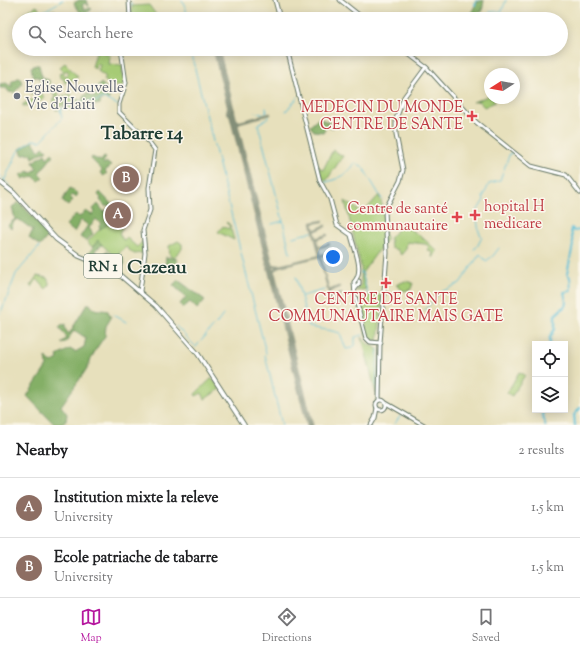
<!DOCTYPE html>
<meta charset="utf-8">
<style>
:root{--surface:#fff;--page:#f6f6f6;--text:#202124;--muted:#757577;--line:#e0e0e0;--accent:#b5179e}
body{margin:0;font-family:"Sorts Mill Goudy",serif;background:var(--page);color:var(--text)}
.controls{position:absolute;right:12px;bottom:12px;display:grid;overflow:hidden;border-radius:0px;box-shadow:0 2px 10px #0003}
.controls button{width:36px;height:36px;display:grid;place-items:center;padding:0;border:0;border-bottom:1px solid var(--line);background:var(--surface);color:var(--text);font:20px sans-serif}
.compass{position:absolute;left:484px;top:68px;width:36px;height:36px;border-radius:50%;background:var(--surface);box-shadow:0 2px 10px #0003;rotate:259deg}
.you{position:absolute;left:333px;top:257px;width:14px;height:14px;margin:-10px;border:3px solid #fff;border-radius:50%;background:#1a73e8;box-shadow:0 0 0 6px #1a73e833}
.badge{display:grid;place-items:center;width:26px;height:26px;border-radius:50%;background:var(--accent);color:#fff;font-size:13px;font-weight:700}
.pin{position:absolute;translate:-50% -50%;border:2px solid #fff;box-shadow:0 1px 4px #0006}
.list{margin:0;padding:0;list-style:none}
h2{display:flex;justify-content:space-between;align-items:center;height:52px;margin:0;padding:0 16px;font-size:17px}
h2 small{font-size:13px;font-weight:400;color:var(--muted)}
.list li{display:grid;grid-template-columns:26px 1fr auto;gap:12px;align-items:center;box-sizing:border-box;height:60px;padding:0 16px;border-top:1px solid var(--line)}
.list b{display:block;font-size:15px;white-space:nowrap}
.list p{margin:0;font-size:13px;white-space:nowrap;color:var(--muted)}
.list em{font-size:13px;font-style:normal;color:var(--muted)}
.icon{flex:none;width:22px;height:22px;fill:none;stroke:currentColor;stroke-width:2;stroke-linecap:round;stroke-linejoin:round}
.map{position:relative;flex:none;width:580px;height:425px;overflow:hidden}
.search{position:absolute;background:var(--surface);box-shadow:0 2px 10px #0003;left:12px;right:12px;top:12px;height:44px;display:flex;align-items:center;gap:10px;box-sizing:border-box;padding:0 14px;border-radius:22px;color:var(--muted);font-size:15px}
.sheet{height:172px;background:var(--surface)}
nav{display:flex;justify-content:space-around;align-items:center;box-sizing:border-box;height:56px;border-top:1px solid var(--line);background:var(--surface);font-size:11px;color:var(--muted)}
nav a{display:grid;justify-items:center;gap:2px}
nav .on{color:var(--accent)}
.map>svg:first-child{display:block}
.green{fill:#a6cb75;stroke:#628454}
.forest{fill:#84af66;stroke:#52764d}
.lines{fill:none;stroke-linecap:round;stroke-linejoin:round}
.stream{stroke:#59bed7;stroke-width:1}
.canal{stroke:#59bed7;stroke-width:2}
.river{stroke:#59bed7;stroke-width:2.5}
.taxiway{stroke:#838e78;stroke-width:2.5}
.runway{stroke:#838e78;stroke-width:7}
.secondary-casing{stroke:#657664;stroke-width:5}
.primary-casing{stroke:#657664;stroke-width:5.5}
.secondary{stroke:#fff;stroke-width:3}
.primary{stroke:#fff;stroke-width:3.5}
.worship-dot{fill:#6b7280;stroke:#fbf7ec;stroke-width:1.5}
.health-dot{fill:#e0444e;stroke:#fbf7ec;stroke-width:1.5}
.labels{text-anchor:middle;stroke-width:3;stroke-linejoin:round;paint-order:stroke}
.shield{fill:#fbf7ec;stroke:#61756b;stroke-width:1}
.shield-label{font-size:14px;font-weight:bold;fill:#1f3d34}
.worship-label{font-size:15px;fill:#5b616d;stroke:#fbf7ec;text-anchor:start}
.health-label{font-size:15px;fill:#be3a42;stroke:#fbf7ec;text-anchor:end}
.district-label{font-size:19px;font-weight:bold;fill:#1f3d34;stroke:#fbf7ec}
</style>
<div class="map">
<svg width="580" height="425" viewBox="0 0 580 425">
<rect width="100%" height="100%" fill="#fbf7ec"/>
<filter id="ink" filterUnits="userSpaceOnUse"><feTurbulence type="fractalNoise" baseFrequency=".025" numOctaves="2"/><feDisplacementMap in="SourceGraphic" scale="8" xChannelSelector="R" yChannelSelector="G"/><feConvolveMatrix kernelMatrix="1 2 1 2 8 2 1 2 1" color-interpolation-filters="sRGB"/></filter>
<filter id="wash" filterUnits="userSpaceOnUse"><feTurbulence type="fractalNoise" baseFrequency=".012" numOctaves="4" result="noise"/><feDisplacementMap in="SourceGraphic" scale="16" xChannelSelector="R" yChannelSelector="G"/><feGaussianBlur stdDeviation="0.9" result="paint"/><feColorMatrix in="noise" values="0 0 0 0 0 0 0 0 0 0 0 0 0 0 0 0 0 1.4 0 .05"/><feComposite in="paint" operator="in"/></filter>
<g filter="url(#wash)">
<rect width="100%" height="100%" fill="#e7e0bc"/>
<g class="green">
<path d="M149,5L159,19H147L145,16L131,18L132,6Z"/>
<path d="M37,6L41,12L27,19L24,13Z"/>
<path d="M97,49L110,55L109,64L122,65L124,86L122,85L121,88L116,85L114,87L104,80L106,77L98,71L100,65L96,64L95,69L92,67Z"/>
<path d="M65,63L78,77L65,83L63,78H61L59,74L63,72L65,76L69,74L67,70L64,72L60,67Z"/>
<path d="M36,87L39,88L44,98L34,104L23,106V104L36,98L31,93Z"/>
<path d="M52,88H54L56,93L58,92L59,97L56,98L71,94L72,99L80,100L78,108L70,110L69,107L64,108L65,100L63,101V105L58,107V110H56L53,99L55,98Z"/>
<path d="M490,95V98H496L493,100L495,102L484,107L479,101L473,102Z"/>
<path d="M333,150L343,156L326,181L321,177L318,166L323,170Z"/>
<path d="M379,195L383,208L386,240L362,273L366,289L356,291L361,284V267L345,201L363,213Z"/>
<path d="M113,220L123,228L119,233L123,240L127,238L137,247L143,241L144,253L134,254L126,247L119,253L124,259L123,261L125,264L124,265L98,241L92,247L87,242L100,229Z"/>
<path d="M227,222L230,225L234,240L218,232L223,226L228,229L230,226L226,223Z"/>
<path d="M403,224L423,238L437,251L433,258L432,257L433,252L428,251L429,246L425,244L407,242L406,249L401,255L398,250L391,248L390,237Z"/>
<path d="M178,241L182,244V249L174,257L170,256L169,246Z"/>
<path d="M37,276L47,278L50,285L46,289L37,279L32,287L30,286Z"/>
<path d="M405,281L413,283L411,289L404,291L396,285Z"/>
<path d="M383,295L378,341L370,340L366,335L357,300L369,296Z"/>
<path d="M362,337L368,344L375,347L378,350L377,399Z"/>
<path d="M519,372L525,375L512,396L507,393Z"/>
<path d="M212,378L220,389L205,399L202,393L196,396L195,394Z"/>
</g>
<g class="forest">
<path d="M79,0H86L89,6H88L86,3L82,5L85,10L90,8L92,9L83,16L75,5L74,3Z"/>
<path d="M484,0L482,12L471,13L477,2Z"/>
<path d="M55,10L60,19H33L47,12Z"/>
<path d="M36,65H39L42,78L49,80V90L45,89L38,77H33L31,67Z"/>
<path d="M20,77L22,84L14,93L9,92L6,88H0V84L6,83L12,87L11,82Z"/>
<path d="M101,83L112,93L108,100L105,97L101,100L100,104L90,106L86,105L82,107L83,97L88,93L92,97L98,91L96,89Z"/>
<path d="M319,118L330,123L333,128L327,126L323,132L314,131L310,126Z"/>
<path d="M33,141L39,151L43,147L47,150L33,158L31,153L28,155L27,153L23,155L20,149Z"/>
<path d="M52,153L54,155L39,173L43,178L39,181L33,176L28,179L27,177L23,179L21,175L29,171L30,173L37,169L33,162L45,154L47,158Z"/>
<path d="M92,157L101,161L104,157L106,158L103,162L104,164L106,162L111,166L105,171L107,173L104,176L100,173L102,170L91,159Z"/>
<path d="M70,188L78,194L76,197L72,195L70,198L73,200L68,206L62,201Z"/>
<path d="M100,192L119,212L114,215L110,223L100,229L99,226L101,224L96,219L89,228L93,234L86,241L80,237L88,225L81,220L74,232L66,225L76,214L79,217L86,211L92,215L95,212L93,209L98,204L104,212L110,208L108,205L106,207L100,200L101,198L98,195Z"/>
<path d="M19,202L48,233V236L40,246L29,238L33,230L18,219L14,221L11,229L8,225L15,219L12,207Z"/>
<path d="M98,240L102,245L95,250L98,257L95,261L93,260L94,257L89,253Z"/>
<path d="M107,251L117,261L111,264V268L97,262L100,258L102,260L107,255L105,252Z"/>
<path d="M166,257L177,259V267L173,273L165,269Z"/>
<path d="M178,280L205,300L197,309L190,302L183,308L180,304L186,297L173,285Z"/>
<path d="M87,304H90C94,312 101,309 108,311L111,318L106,326L105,336L96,349L86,370L61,406L67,414L66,421L61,425H55L27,396L47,366L46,357L51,363L58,359L57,356L70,349L75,352L84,347L86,338L74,330L67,341L62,344V342L67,338L59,327L65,324V329L69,334Z"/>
</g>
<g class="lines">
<g class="stream">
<path d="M182,0L186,9L187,19"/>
<path d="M478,0H480"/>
<path d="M59,2L63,0"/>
<path d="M131,3V6"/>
<path d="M490,12L502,11L506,0"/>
<path d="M30,19L58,3"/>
<path d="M190,49L266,353"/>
<path d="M405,49L406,50"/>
<path d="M286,111L298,97"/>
<path d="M255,112L262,114"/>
<path d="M264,113L267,112L266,108"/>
<path d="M267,118L269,117"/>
<path d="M266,119L258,124L283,221"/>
<path d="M0,176L9,185"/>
<path d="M4,181L18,151L33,140L41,141L62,118L60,109L66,108V106L81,102L98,101L103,98L118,105"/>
<path d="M323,183C338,179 347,176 355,163L362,166L382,199"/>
<path d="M272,224L283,221L290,253"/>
<path d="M293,237L312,232"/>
<path d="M474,249L477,247L482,237L479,232L476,213L484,200L483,197L489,184L500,180L510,153H513"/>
<path d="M360,273L362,272L368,295"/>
<path d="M296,277L309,327L327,330"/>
<path d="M302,296L324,290"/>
<path d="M5,303L16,274L39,247"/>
<path d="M2,310L4,304"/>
<path d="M425,310L439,293L460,283L480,254L486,261L493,256L499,248"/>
<path d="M0,313L1,312"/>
<path d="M114,315L126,322"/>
<path d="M176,326L186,337"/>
<path d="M215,326L223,315"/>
<path d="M328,330L340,333L346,349L353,348L355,345V337L363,335"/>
<path d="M187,338L195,346"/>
<path d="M201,341L213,327"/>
<path d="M196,347L199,343"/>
<path d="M265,355L282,425"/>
<path d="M378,390L376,384L378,349"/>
<path d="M394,425L401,415"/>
</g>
<g class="canal">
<path d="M475,5L476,1"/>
<path d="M493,19L498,18V14"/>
<path d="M566,302L564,292L571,291L570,277L567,274L573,245L571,230L572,228L574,231L580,230"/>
</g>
<g class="river">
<path d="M550,344V337L555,329V315L565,306L566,302"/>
<path d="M542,410L545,425"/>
<path d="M575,425L574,415L580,408"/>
</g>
<g class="taxiway">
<path d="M226,19L230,18"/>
<path d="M233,115L234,110L228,109L227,112L239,122"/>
<path d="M236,126L240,122L270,114"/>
<path d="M314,231L325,226"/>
<path d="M316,239L327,235"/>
<path d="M318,248L329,244"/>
<path d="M329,254L320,256L332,305L343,301"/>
<path d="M322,255L329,251"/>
<path d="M269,261L273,265L279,266L320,256L312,223L323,221"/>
<path d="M273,276L274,271L278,267"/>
<path d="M329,291L339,287"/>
<path d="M330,298L341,294"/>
</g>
<path class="runway" d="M216,49L310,425"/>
</g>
</g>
<g filter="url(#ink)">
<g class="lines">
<g class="secondary-casing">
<g id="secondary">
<path d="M129,0L130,19"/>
<path d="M275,0L280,19"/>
<path d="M340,0L364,19"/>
<path d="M121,49L126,83L119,104V112L149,142L155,150L149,188L150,210L143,230L145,253L140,291"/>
<path d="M287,49L320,181L330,199L337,225L351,235C354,249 365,271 354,282L355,296L366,338L370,342L381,343"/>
<path d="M402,49L427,68L476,122L531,166L566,175L580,193"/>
<path d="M355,289L359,284V281"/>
<circle cx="381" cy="405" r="5"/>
<path d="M379,400L380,343L387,253L385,210L400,181L403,170L396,134V119L404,97L426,67"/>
<path d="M386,403L424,425"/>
<path d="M371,425L375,418L377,408"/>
</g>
</g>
<g class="primary-casing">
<path id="primary" d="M0,182L14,193L56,239L79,256L115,271L156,306L198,354L244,425"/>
</g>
<use href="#secondary" class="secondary"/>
<use href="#primary" class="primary"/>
</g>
</g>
<circle class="worship-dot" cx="17" cy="96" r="4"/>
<g class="health-dot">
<path d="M470 110h4v4h4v4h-4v4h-4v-4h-4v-4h4z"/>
<path d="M473 209h4v4h4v4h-4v4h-4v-4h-4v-4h4z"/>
<path d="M455 211h4v4h4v4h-4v4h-4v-4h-4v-4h4z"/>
<path d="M384 277h4v4h4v4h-4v4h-4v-4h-4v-4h4z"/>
</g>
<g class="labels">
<rect class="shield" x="84" y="254" width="38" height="24" rx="3"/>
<g class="shield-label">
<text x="103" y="271">RN 1</text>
</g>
<g class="worship-label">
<text x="25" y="92">Eglise Nouvelle<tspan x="25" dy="17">Vie d'Haiti</tspan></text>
</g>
<g class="health-label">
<text x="463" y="112">MEDECIN DU MONDE<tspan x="463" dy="17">CENTRE DE SANTE</tspan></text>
<text x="484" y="211" text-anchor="start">hopital H<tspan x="484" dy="17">medicare</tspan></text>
<text x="448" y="213">Centre de santé<tspan x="448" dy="17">communautaire</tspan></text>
<text x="386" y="304" text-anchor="middle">CENTRE DE SANTE<tspan x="386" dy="17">COMMUNAUTAIRE MAIS GATE</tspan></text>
</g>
<g class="district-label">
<text x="142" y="139">Tabarre 14</text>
<text x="157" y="273">Cazeau</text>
</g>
</g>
</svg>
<div class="controls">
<button><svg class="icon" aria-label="locate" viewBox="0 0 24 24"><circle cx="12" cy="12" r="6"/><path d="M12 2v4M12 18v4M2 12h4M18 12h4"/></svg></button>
<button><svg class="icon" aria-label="layers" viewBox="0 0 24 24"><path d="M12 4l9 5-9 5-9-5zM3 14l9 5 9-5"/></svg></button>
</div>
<svg class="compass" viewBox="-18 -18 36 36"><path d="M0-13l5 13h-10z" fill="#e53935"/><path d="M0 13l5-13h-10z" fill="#757577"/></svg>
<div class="you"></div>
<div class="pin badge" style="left:118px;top:215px;background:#8d6e63">A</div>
<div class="pin badge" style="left:126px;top:179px;background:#8d6e63">B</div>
<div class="search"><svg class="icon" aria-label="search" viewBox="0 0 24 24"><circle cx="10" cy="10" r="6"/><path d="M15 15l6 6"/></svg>Search here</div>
</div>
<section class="sheet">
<h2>Nearby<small>2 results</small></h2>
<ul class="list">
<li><span class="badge" style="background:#8d6e63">A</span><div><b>Institution mixte la releve</b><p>University</p></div><em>1.5 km</em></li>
<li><span class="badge" style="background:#8d6e63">B</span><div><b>Ecole patriache de tabarre</b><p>University</p></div><em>1.5 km</em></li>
</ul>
</section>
<nav>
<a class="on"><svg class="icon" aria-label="map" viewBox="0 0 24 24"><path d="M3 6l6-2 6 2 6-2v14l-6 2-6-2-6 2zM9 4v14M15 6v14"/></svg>Map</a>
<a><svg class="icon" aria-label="directions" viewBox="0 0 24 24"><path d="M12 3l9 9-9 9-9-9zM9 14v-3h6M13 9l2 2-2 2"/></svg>Directions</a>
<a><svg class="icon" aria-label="saved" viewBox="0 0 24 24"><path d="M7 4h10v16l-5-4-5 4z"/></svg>Saved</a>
</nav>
